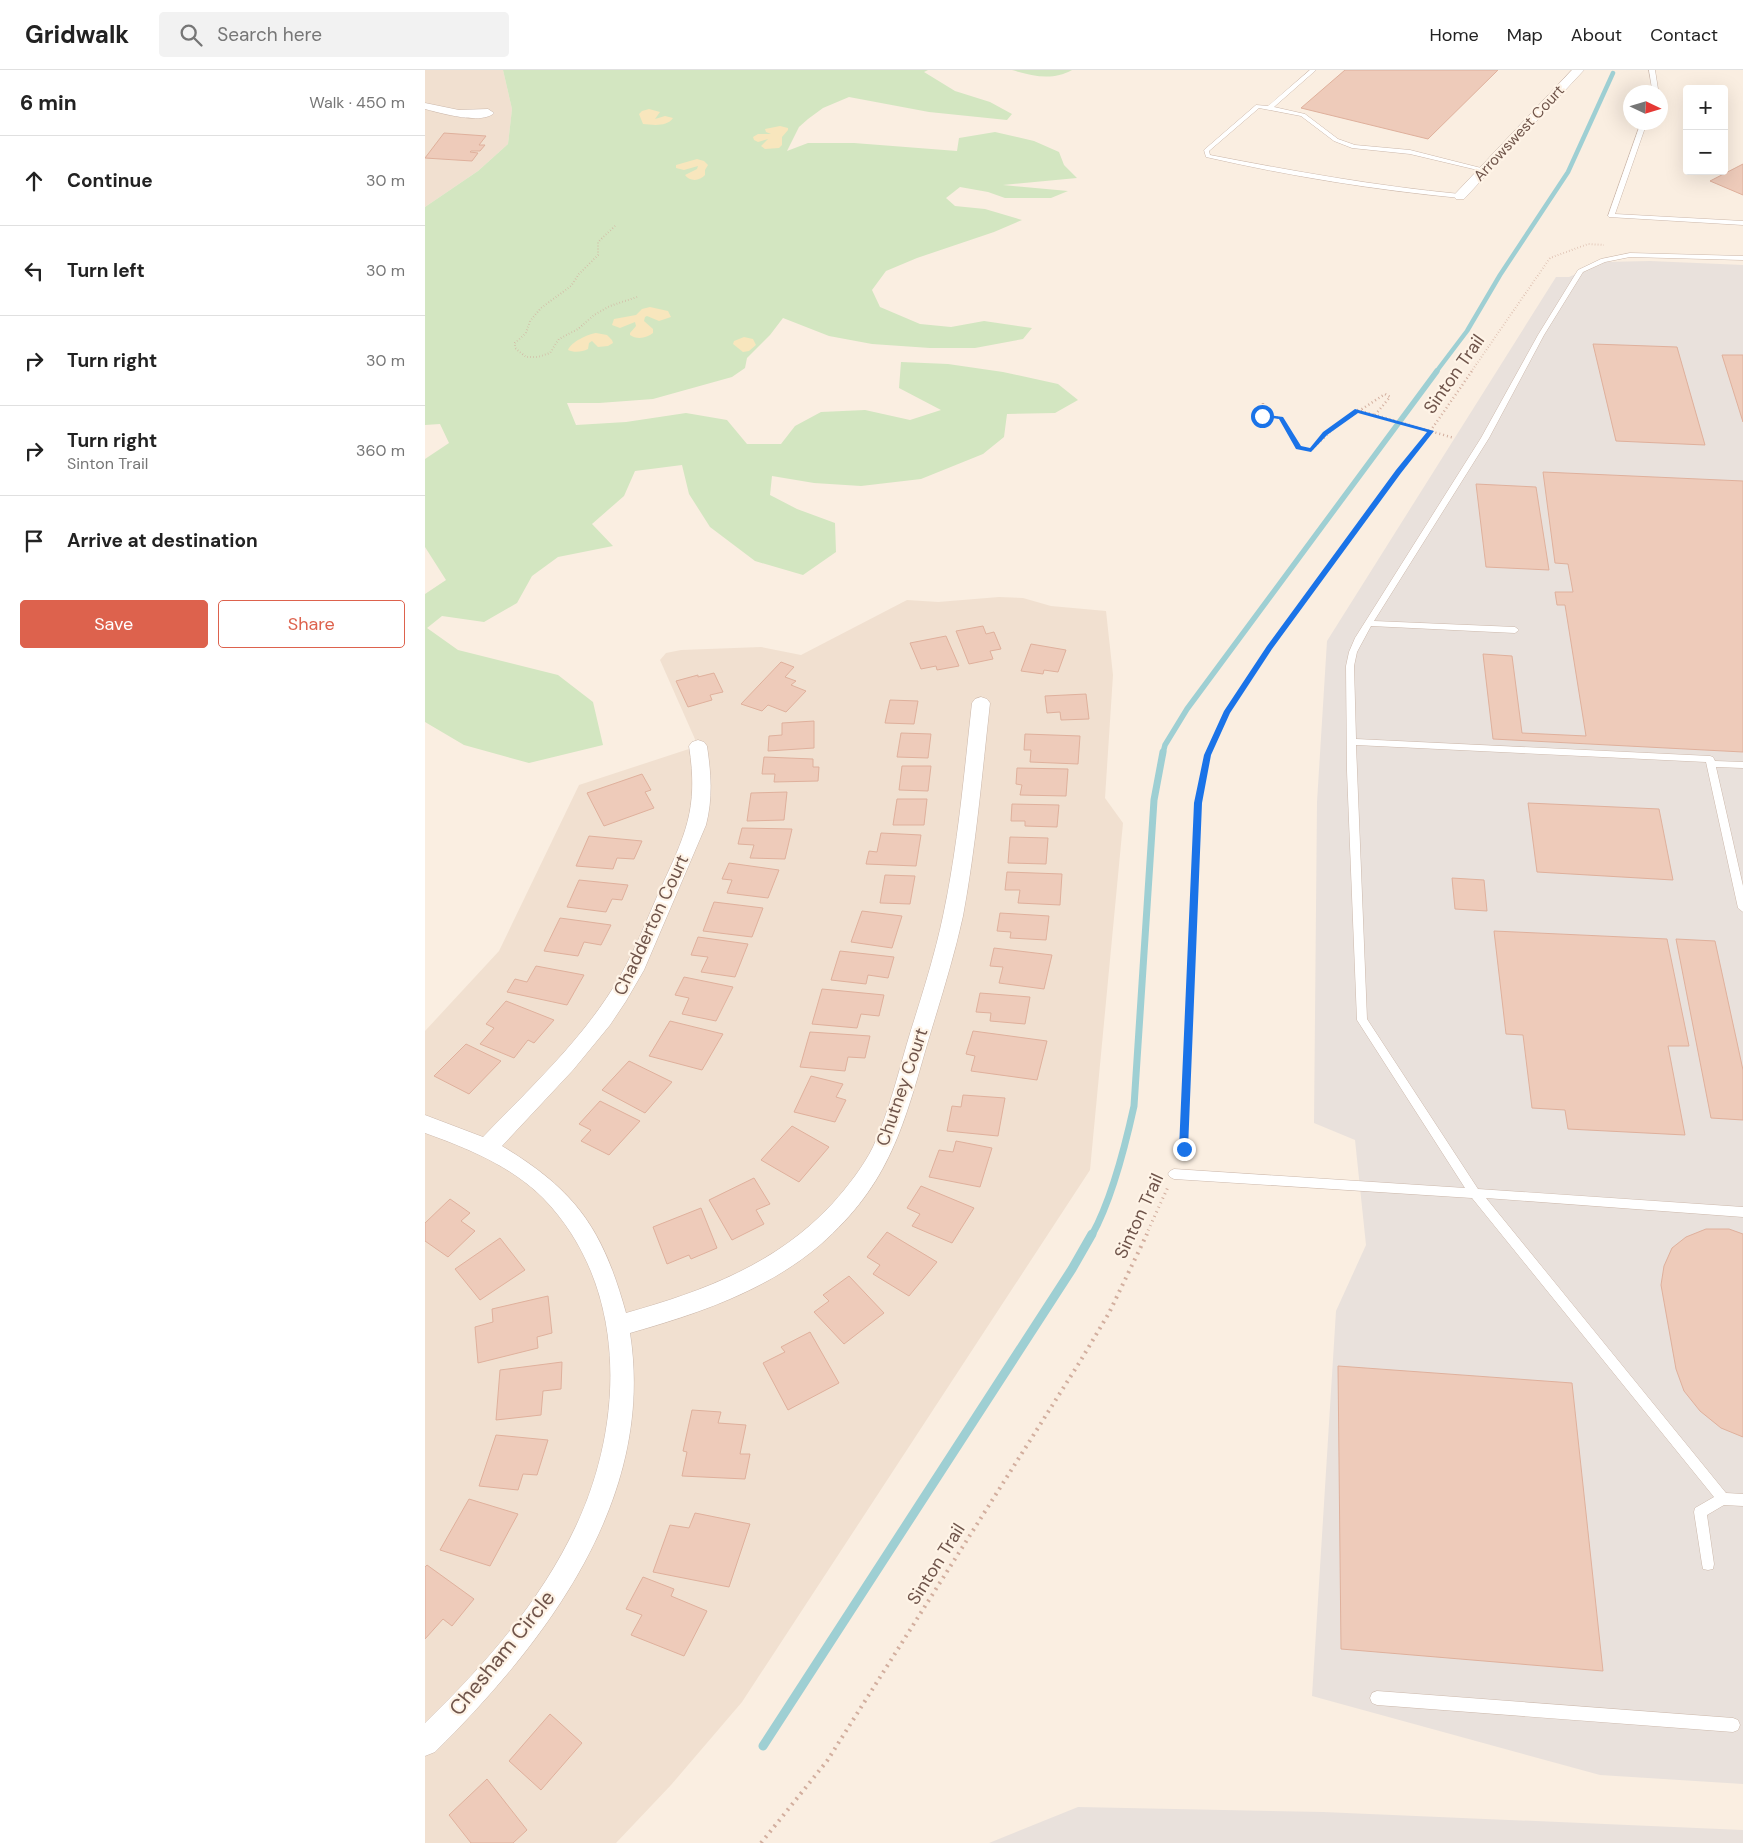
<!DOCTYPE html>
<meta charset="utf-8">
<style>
:root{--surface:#fff;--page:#f2f2f2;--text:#222;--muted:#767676;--line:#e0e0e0;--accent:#dd624d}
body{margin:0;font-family:"DM Sans",sans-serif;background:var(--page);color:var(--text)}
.controls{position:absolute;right:15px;top:15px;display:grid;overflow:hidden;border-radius:5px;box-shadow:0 5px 20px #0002}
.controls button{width:45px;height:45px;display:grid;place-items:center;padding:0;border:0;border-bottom:1px solid var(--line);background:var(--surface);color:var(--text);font:25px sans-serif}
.compass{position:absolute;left:1198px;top:15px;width:45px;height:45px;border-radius:50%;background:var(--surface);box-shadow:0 5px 20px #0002;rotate:94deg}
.stop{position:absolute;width:15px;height:15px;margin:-11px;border:4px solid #1a73e8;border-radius:50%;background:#fff}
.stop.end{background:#1a73e8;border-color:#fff;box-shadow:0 1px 5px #0008}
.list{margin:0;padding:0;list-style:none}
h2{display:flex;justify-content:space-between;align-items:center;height:65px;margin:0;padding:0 20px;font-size:21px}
h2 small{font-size:16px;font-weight:400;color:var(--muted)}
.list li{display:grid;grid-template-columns:32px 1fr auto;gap:15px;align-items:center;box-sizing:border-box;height:90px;padding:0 20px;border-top:1px solid var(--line)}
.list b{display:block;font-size:19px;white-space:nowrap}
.list p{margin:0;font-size:16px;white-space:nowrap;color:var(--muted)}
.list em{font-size:16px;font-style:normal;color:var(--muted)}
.actions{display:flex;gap:10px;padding:15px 20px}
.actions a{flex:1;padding:11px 0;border:1px solid var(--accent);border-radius:5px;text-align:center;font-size:18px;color:var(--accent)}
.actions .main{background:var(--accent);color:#fff}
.icon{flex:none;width:28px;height:28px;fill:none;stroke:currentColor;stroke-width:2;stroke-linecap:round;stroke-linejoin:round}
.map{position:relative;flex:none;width:1318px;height:1773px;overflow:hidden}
header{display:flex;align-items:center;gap:30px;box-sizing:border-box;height:70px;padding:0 25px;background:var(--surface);border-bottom:1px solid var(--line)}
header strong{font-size:24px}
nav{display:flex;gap:28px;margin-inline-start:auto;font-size:18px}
.search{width:350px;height:45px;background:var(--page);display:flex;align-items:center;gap:12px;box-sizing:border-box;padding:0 18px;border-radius:5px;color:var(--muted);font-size:19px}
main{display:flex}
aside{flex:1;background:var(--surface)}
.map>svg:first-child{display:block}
.residential{fill:#f1e0d0}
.industrial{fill:#e9e1dc}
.green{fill:#d3e6c1}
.sand{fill:#f8e6bd}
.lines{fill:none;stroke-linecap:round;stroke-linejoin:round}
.stream-far3{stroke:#9ecfd3;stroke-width:4.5}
.stream-far2{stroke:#9ecfd3;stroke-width:5.5}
.stream-far1{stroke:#9ecfd3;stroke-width:7}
.stream{stroke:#9ecfd3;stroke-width:9}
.building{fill:#eecbba;stroke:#dfb09c}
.lane-casing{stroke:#ccb8ab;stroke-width:1}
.street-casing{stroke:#ccb8ab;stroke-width:1}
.path-far3{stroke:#d2ae9e;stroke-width:2;stroke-dasharray:0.5 2.5;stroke-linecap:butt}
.path-far2{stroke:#d2ae9e;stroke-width:2.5;stroke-dasharray:1 3;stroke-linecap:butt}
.path-far1{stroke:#d2ae9e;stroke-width:3;stroke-dasharray:1 4;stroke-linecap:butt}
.path{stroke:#d2ae9e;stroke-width:4;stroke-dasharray:2 5;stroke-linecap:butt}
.lane{fill:#fff;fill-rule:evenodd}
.street{fill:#fff;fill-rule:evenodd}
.route{fill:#1a73e8}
.labels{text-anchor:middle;stroke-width:4.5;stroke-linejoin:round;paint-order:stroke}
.far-street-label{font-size:15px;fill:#6f544a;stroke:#fef3e6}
.street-label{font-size:18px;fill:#6f544a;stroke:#fef3e6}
.near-street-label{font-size:21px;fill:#6f544a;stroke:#fef3e6}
</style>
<header>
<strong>Gridwalk</strong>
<div class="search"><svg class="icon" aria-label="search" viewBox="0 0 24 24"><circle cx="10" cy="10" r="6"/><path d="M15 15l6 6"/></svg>Search here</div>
<nav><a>Home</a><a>Map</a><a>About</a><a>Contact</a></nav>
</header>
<main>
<aside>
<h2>6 min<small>Walk · 450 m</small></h2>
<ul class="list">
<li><svg class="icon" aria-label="ahead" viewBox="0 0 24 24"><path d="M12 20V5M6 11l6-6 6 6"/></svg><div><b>Continue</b></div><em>30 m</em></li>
<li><svg class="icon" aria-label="left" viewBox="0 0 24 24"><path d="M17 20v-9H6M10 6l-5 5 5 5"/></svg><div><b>Turn left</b></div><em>30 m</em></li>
<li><svg class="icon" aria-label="right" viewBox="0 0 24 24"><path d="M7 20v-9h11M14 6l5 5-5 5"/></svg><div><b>Turn right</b></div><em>30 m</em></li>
<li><svg class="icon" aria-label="right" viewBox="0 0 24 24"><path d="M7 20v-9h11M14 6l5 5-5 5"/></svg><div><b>Turn right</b><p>Sinton Trail</p></div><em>360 m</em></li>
<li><svg class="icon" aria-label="arrive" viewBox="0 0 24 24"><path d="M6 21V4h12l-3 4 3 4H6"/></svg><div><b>Arrive at destination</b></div></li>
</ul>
<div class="actions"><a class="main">Save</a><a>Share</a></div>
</aside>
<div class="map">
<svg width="1318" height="1773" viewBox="0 0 1318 1773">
<rect width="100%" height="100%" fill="#faeee1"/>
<g class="residential">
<path d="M0,0H78L87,39L83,74L53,101L0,137Z"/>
<path d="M574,527L598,528L626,536L681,541L688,605L680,728L698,753L665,1100L317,1632L246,1715L191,1773H0V961L74,881L154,715L273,676L235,590L241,583L256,580L336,577L376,585L482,530L513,532Z"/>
</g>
<g class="industrial">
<path d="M1225,191L1318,195V1714L1175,1705L887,1626L911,1241L941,1175L930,1070L889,1053L892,732L902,571L1131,207H1144L1179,192Z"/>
<path d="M653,1737L898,1742L1318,1760V1773H564Z"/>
</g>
<g class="green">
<path d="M78,0H503L499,2L530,21L565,32L587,44L582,50L504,42L424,27L398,38L383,49L374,57L362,81L383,73H429L532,81L534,68L570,62L609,71L634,82L639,95L652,108L578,115L643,121L626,128H580L563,122L535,117L521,128L530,136L560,139L597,150L569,162L492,188L461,201L447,220L455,237L495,254L526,257L559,251L607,258L598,269L550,278H505L447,274L404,266L358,248L345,265L322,288L320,298L307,307L228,329L174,333H142L151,355L201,352L261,343L302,350L322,374H356L370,356L396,342L440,340L485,350L516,340L474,318L476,292L523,294L578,302L633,314L653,330L630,343L582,344L579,367L558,384L496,409L436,416L389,413L347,406L345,425L372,439L410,453L411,482L378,505L330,491L285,457L264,424L257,395L210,401L199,426L167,454L188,476L133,487L107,506L92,533L59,552L17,546L2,558L33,580L133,605L168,632L178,675L104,693L39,675L0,652V524L21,510L0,477V389L24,373L15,354L0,355V137L53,101L83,74L87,39Z"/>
<path d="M587,0H647C627,11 608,6 587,0Z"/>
</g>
<g class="sand">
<path d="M224,39L235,42L230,49L240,46L248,48C242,57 228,55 218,54L214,44L217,41Z"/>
<path d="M355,56L363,58V60L357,67V75L354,78L340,79L336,76L343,69L333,72L329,70L328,67L333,64H346L341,62L340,59Z"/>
<path d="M272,89L279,91L283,95L280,100V105C275,111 265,112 260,105L272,99L273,96L259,100L251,98V95Z"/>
<path d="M225,237L243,241L246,247L234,251L222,246L220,247L219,251L228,259V263C222,268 212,270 205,265V263L211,256L210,252L195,258L187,255L189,249L211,245L217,239Z"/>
<path d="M171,263L182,265L187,270L188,273L183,276L173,277L167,271L164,273L163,279C157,282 149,283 143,280C146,272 163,264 171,263Z"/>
<path d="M319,267L328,269L331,275L324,281L318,282L308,274L309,271Z"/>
</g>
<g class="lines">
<path class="stream-far3" d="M1011,302L1042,261L1075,205L1143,102L1188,3"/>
<path class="stream-far2" d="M738,683L740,675L762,639L1012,301"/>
<path class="stream-far1" d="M667,1165C687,1129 700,1077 709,1036L729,730L738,682"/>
<path class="stream" d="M338,1676L647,1199L667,1164"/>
</g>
<g class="building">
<path d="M920,0H1073L1003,69L876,38Z"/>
<path d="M19,63L61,66L54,75H60L55,81H46L45,82L53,83L47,91L0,88Z"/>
<path d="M1318,94V125L1285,111Z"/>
<path d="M1168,274L1252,277L1280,375L1191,371Z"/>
<path d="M1297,285H1318V352Z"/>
<path d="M1118,402L1318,411V682L1068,669L1058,584L1087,586L1097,663L1161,666L1140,535H1132L1130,522H1148L1143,494L1130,493Z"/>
<path d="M1051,414L1111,417L1124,500L1061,497Z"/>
<path d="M558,556L561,564L569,562L576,579L565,581L568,589L544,594L531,561Z"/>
<path d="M521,566L534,596L512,600L511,596L496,599L485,573Z"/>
<path d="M606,574L641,580L633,602L619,600L618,604L596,601Z"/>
<path d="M356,592L369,597L360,607L371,611L366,615L381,621L361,642L343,635L337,641L316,634Z"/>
<path d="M289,603L298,622L285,625L287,630L263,637L251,611L273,605V607Z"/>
<path d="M661,624L664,649L636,650L635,642L622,643L620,626Z"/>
<path d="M465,630L493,631L489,654L460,653Z"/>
<path d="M389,651V678L343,681L344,666L357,665V653Z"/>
<path d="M476,663L506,664L503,688L472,687Z"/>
<path d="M600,664L655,666L653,694L605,692L606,680H599Z"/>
<path d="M339,687L388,689V697H394L393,711L349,712L350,704H337Z"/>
<path d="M477,696H506L503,721L474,720Z"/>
<path d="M592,698L643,699L641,726L595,725L597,715L591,714Z"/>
<path d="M217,704L226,720L220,722L229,738L179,756L162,723Z"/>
<path d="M362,722L359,750L322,751L326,723Z"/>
<path d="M472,729H502L499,755H468Z"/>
<path d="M1103,733L1234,739L1248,810L1112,802Z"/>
<path d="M587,734L634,735L632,757L600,756V751H586Z"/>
<path d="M317,758L367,759L360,789L325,788L329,775L313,774Z"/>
<path d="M456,763L496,765L491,796L441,794L444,781L452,782Z"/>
<path d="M164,766L217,771L209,789L192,788L188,799L151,796Z"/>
<path d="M585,767L623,768L621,794L583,793Z"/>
<path d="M304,793L354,800L343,828L302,823L307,810L297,809Z"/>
<path d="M582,802L637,804L635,835L593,833L595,820H580Z"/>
<path d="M460,805L490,806L485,834L455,833Z"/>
<path d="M1027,808L1059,810L1062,841L1030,839Z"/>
<path d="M154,810L203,815L197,830L187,829L181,842L142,837Z"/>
<path d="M289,832L338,838L327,867L278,861Z"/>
<path d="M437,841L477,846L467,878L426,872Z"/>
<path d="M575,843L624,846L621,870L585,868L586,862L572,861Z"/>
<path d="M135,848L186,855L176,875L159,872L153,886L119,881Z"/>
<path d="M1069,861L1242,869L1264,976H1243L1260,1065L1143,1059L1140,1040L1107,1038L1098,965L1081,964Z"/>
<path d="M273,867L323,874L310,907L276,902L283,887L266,885Z"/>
<path d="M1251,869L1290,871L1318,1000V1050L1286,1048Z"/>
<path d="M569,878L627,885L619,919L574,913L578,897L565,896Z"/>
<path d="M415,881L469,887L463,908L443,905L441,914L406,910Z"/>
<path d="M111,896L159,905L142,935L82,922L90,909L102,912Z"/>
<path d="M259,907L308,917L291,951L257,944L264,928L250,925Z"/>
<path d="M397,919L459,925L454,946L436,944L432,958L387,954Z"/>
<path d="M555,923L605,927L600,954L565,951L566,943L551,942Z"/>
<path d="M81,931L129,950L109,973L103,970L89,988L55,974L69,958L61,954Z"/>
<path d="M245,951L298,964L277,1000L224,986Z"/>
<path d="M548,961L622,971L612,1010L546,1001L550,986L541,984Z"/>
<path d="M385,962L445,966L440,988L423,987L420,1001L375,997Z"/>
<path d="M41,974L76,991L44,1024L9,1006Z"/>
<path d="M204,991L247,1012L220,1043L177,1020Z"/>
<path d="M386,1006L418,1014L411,1027L421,1030L410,1052L369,1042Z"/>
<path d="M538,1025L580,1028L573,1066L522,1061L527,1036L536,1037Z"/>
<path d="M175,1031L215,1051L184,1085L156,1071L166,1060L154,1054Z"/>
<path d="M367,1056L404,1077L374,1112L336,1090Z"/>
<path d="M531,1071L567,1078L555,1117L504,1107L514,1080L528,1082Z"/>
<path d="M329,1108L345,1134L331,1140L339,1154L307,1170L284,1130Z"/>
<path d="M496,1116L549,1138L527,1173L487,1156L495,1144L482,1138Z"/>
<path d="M25,1129L45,1143L36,1151L50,1161L23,1187L0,1171V1153Z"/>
<path d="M276,1138L292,1178L266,1189L264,1185L242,1194L228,1157Z"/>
<path d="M1281,1159H1304L1318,1164V1367L1296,1358L1275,1341L1259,1321L1251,1299L1236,1215L1239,1196L1247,1178L1261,1167Z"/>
<path d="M462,1162L512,1192L484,1226L448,1204L455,1195L442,1187Z"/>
<path d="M75,1168L100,1200L55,1230L30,1199Z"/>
<path d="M424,1206L459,1243L419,1274L389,1242L404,1231L398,1225Z"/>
<path d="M123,1226L127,1263L112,1267L113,1278L53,1293L50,1257L68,1252L67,1239Z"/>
<path d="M385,1262L414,1313L363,1340L338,1293L360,1282L356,1277Z"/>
<path d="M137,1292L136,1319L118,1321L116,1345L71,1350L75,1300Z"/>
<path d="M913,1296L1147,1313L1178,1601L916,1579Z"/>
<path d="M267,1340L296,1342L293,1353L321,1355L315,1384H325L320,1409L257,1406L262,1382L258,1381Z"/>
<path d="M71,1365L123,1370L112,1405L98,1404L93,1420L54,1416Z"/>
<path d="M44,1429L93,1444L65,1496L15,1480Z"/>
<path d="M270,1443L325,1454L304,1517L228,1502L245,1455L264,1458Z"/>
<path d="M2,1495L49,1529L27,1556L18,1549L0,1569V1497Z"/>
<path d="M218,1507L249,1519L246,1526L282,1541L259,1586L206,1565L217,1545L201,1539Z"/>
<path d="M125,1644L157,1673L116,1720L84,1691Z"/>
<path d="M62,1709L102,1760L88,1773H46L24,1745Z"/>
</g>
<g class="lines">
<g class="lane-casing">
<g id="lane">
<path d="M885,0H891L849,37L880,44L913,69L930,75L985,80L1064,100L1061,102L985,84L927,78L909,71L876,46L834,38L784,81L785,85C868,101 951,116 1035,124L1038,126L1035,128C950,120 864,106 781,87L779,80L831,35L843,36Z"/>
<path d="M1224,0H1230L1233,19L1232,22H1226L1227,19Z"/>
<path d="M1216,52H1222L1190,144L1318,151V155L1184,147L1183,146Z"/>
<path d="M1205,183L1318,186V190L1205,187L1180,192L1158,202L1119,265L1064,368L949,551L1090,557L1094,560L1090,563L946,556L932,582L929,596L931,669L1285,686L1288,687L1290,691L1318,692V698L1291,697L1318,816V842L1313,838L1281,692L931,675L942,949L1053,1119L1318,1137V1147L1061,1128L1301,1423L1318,1424V1436L1299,1435L1282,1445L1289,1494L1288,1499L1283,1500L1278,1499L1277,1494L1269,1442L1270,1438L1289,1427L1047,1128L749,1109L745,1107L743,1104L745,1101L749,1099L1040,1118L932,950L922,701L921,596L924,582L930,568L1056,368L1113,265L1153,200L1176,189Z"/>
<path d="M952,1621L1308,1648L1313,1650L1315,1655L1313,1660L1308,1662L952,1635L947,1633L945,1628L947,1623Z"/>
</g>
</g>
<g class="street-casing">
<g id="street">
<path d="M1147,0H1159L1039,129H1031L1029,126L1031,123Z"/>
<path d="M0,33L34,40L63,39L69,43C57,55 15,43 0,39Z"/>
<path d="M556,627L562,629L565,633C557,704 551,776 538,846C529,887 516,928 504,968C479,1054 466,1113 395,1175C341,1221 272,1244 205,1263C231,1429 121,1572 10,1682L0,1686V1653C59,1596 116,1531 151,1456C200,1352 203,1215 118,1128C86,1096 42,1078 0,1063V1045L58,1067C103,1020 153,974 188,918C207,888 220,854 234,822C260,765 274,740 264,676L267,672L273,670L279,672L282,676C286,703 288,728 281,755L219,900L201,931L185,955L148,1000L77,1076C152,1121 178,1160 201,1243C279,1221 352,1194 408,1133C423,1116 438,1097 448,1077C465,1040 474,999 486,960C498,922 510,884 518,846C533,776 539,704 547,633L550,629Z"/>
</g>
</g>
<g class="path-far3">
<path d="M190,156L173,172V185L154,204L146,216L116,238L105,251L101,263L90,273V278L101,287H113L125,283L134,269L153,259L169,245L185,236L212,227"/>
<path d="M1046,302L1125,188L1163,174L1179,175"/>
</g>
<g class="path-far2">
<path d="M838,333L837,346L856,348L874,377L886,380L911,356L960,324L965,327L950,345L1029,368"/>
<path d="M932,340L950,345"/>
<path d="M783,683L801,643L822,611L949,434L1004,363L1047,301"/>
</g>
<g class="path-far1">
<path d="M755,1088L759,1079L760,1061L773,733L783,682"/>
<path d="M721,1165L743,1117"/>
</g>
<path class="path" d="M336,1773L402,1691L656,1290L684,1243L722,1164"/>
<use href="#lane" class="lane"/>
<use href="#street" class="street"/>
</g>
<path class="route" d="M930,339L1009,361L976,403L847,579L805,643L786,685L777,733L763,1079L759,1082L754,1079L769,733L779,685L799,641L842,576L971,400L1002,362L933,343L902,365L886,382L871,379L854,349L834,346L837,344L858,347L876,376L885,378L898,362Z"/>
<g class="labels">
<g class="far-street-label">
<text transform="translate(1094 63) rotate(-47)" y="5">Arrowswest Court</text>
</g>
<g class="street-label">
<text transform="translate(1029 304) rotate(-55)" y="6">Sinton Trail</text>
<text transform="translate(226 855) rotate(-65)" y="6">Chadderton Court</text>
<text transform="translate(477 1017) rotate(-71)" y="6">Chutney Court</text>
<text transform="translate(714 1146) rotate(-65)" y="6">Sinton Trail</text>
<text transform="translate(511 1494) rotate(-58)" y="6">Sinton Trail</text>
</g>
<g class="near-street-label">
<text transform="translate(77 1583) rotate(-51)" y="7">Chesham Circle</text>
</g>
</g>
</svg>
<div class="controls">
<button>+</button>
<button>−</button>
</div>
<svg class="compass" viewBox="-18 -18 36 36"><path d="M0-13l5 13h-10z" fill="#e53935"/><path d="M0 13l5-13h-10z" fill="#767676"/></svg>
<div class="stop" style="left:837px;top:346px"></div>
<div class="stop end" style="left:759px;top:1079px"></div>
</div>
</main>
